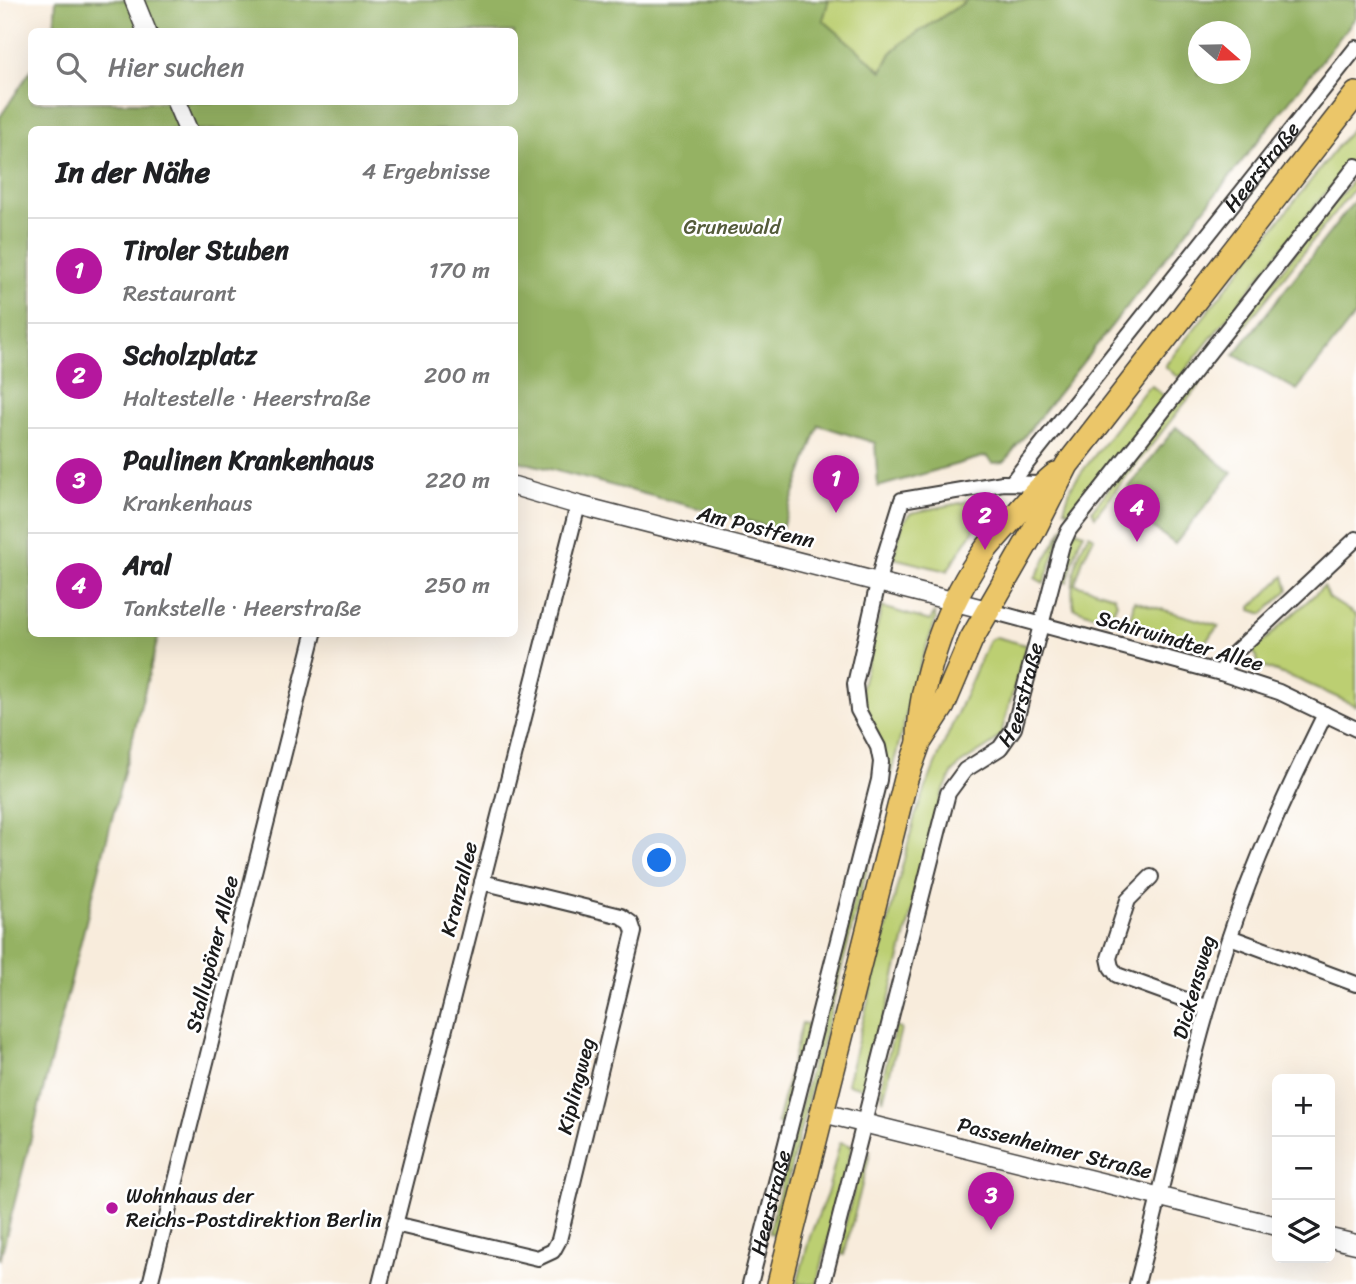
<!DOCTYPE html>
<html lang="de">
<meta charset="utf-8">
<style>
:root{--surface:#fff;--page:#f2f2f2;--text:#202124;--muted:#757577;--line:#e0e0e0;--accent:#b5179e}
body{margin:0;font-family:Sriracha,sans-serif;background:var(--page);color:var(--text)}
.controls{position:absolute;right:21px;bottom:21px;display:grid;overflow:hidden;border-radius:10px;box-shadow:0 7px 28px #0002}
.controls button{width:63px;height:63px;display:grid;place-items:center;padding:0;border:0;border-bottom:2px solid var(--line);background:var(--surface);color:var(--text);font:35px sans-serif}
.compass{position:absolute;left:1188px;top:21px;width:63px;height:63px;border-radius:50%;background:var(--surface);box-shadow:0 7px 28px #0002;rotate:110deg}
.you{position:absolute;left:660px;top:861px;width:24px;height:24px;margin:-18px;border:5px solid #fff;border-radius:50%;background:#1a73e8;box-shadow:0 0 0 10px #1a73e833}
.badge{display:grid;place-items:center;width:46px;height:46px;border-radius:50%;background:var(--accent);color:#fff;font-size:23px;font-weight:700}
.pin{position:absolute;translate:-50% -58px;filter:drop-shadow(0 2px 4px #0008)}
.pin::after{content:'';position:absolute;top:37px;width:24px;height:21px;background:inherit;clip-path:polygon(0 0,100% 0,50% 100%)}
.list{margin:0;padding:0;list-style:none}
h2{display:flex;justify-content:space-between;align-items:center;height:91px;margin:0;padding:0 28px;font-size:30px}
h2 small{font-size:23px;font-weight:400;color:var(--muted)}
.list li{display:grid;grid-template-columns:46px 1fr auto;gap:21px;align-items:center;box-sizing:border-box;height:105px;padding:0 28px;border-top:2px solid var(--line)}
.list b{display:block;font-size:26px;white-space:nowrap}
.list p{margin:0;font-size:23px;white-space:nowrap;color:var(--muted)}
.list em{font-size:23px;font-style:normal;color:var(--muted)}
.icon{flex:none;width:38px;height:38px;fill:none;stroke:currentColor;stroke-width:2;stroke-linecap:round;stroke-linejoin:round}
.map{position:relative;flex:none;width:1356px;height:1284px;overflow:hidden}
.search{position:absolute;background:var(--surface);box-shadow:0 7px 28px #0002;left:28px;top:28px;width:490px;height:77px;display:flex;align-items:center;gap:18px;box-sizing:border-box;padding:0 24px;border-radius:10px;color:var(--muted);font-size:26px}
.panel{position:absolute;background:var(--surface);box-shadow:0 7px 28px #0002;left:28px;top:126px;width:490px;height:511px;border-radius:10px}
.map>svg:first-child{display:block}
.green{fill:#bccf72;stroke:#6c7647;stroke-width:2}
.forest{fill:#95b264;stroke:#586740;stroke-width:2;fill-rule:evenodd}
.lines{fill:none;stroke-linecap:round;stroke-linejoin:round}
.minor-casing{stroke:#3d3b39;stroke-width:18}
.tertiary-casing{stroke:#3d3b39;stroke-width:21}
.primary-casing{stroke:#3d3b39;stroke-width:26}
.minor{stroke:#fff;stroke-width:14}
.tertiary{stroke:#fff;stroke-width:18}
.primary{stroke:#ebc669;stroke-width:23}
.poi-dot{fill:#b5179e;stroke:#fff;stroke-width:2.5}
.labels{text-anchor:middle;stroke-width:5;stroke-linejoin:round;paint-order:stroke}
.street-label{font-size:21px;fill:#1c1c1c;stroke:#fff}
.park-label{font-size:21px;fill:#545b3a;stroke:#fff}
.poi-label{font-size:21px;fill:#1c1c1c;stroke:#fff;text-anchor:start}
</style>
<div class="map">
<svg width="1356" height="1284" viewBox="0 0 1356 1284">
<rect width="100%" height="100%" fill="#fff"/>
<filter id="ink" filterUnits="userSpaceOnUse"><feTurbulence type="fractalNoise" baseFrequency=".0143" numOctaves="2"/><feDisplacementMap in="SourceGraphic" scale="14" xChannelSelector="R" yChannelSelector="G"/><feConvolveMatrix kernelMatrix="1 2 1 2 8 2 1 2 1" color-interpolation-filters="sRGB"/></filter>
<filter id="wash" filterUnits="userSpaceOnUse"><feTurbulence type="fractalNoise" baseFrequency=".00686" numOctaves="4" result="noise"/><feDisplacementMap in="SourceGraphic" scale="28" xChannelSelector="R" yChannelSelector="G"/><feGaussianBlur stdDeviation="1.57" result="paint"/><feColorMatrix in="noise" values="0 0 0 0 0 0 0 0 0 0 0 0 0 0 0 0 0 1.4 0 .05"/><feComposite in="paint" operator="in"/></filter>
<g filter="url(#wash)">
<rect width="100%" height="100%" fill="#f8ecdc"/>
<g class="green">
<path d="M829,0H968L902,43L891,53L882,71L822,20Z"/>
<path d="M1356,123V154L1181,376H1176L1165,366Z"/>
<path d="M1356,176V186L1226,350L1222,346Z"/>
<path d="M1194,380L1200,384L1095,516L1092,510Z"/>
<path d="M1152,386L1164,396L1163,399L1064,527L1044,583L1035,578L1072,512L1064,509L1071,487L1084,469L1147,388Z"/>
<path d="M1000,495L982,518L978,516L971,525L975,528L947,571L893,558L903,522L911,513Z"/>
<path d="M1076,530L1084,533L1079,542L1067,582L1061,581L1069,550L1067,541Z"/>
<path d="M1089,534L1094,537L1083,559L1075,584L1114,596L1117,603L1109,621L1074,608C1069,586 1076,553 1089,534Z"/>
<path d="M1284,576L1288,590L1263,614L1251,610V607Z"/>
<path d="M1324,586L1329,598L1356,615V706L1299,680L1260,666L1253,651Z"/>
<path d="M1134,601L1219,626L1200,647L1129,626Z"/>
<path d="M882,607L930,621L934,613L936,619L915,680L774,1234L769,1233L886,770L865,714L861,689Z"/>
<path d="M996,637L1026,645L1001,734L992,744L962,763L953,772L942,794L866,1089L847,1084L915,816L936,762L989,640Z"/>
<path d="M802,1023L808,1024L783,1124L777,1123Z"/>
<path d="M895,1027L901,1029L883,1100L881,1086Z"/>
<path d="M840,1142L852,1146L817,1284H797L810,1236L827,1194Z"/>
<path d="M870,1153L844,1255L838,1253L860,1167L863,1160Z"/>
</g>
<g class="forest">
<path d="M56,0H829L823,20L882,71L891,53L902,43L968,0H1356V17L1004,462L992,463L986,456L878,487L875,443L819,425L781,530L515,460L514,130H32V634H159L0,1260V117L31,70L32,102H514V32L54,31ZM1198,32H1240V74H1198Z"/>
<path d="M1356,199V314L1297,390L1234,355Z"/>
<path d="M1176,427L1232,473L1175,544L1118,501Z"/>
</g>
</g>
<g filter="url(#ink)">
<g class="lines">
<g class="minor-casing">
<g id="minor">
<path id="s1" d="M1012,482L1356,48"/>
<path d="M987,610L1221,673L1279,692L1356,729"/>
<path d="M1221,673L1228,659L1356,539"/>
<path d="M1151,877L1128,900L1109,958L1111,967L1117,975L1208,1008"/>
<path d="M1230,937L1356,984"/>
<path d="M395,1224L538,1258L553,1251L559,1240L634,932L631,923L621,916L482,882"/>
<path d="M150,1284L314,634"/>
<path d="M380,1284L578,505"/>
<path id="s2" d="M750,1284L879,780L881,762L878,747L858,710L855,684L883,561L902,500L1003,483L1042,484"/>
<path id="s3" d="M823,1284L948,793L965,770L1000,748L1014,728L1062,545L1069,530L1356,166"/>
<path d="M1137,1284C1167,1169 1192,1052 1229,939C1254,861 1289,787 1325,714"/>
</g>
</g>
<g class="tertiary-casing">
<g id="tertiary">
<path d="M134,0L147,32"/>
<path d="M176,102L188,130"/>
<path d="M514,486L578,505L987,610"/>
<path d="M823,1113L1277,1226"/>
<path d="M1330,1238L1356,1244"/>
</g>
</g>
<g class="primary-casing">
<g id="primary">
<path d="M919,741C919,679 949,598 986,549C995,538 1005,527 1015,516C1028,501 1040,486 1056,474"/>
<path d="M779,1284L906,779L919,743L943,706L971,640L1033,532L1067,465L1356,94"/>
</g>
</g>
<use href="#minor" class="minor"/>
<use href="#tertiary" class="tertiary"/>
<use href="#primary" class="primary"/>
</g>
</g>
<circle class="poi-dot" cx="112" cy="1208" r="7"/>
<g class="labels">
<g class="street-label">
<text dy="7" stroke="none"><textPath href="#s1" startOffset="402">Heerstraße</textPath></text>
<text transform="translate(756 527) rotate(14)" y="7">Am Postfenn</text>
<text transform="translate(1180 641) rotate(16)" y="7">Schirwindter Allee</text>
<text dy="7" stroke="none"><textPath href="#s3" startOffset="635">Heerstraße</textPath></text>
<text transform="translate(459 889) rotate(-76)" y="7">Kranzallee</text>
<text transform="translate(212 954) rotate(-76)" y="7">Stallupöner Allee</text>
<text transform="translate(1194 987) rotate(-74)" y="7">Dickensweg</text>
<text transform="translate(576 1086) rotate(-76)" y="7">Kiplingweg</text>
<text transform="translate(1055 1148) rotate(14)" y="7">Passenheimer Straße</text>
<text dy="7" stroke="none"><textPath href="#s2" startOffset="84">Heerstraße</textPath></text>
</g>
<g class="park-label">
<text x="732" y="234">Grunewald</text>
</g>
<g class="poi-label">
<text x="126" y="1203">Wohnhaus der<tspan x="126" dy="24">Reichs-Postdirektion Berlin</tspan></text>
</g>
</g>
</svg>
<div class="controls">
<button>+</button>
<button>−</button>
<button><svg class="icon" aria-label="layers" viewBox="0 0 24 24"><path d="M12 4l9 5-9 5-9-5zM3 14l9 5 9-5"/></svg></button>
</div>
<svg class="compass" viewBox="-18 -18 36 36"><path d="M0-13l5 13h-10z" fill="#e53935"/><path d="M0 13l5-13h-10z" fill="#757577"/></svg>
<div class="you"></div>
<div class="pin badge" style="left:836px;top:513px">1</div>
<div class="pin badge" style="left:985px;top:550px">2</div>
<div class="pin badge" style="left:991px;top:1230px">3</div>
<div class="pin badge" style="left:1137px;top:542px">4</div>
<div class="search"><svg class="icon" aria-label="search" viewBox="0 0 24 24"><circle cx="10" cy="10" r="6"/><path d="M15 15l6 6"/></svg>Hier suchen</div>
<section class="panel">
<h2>In der Nähe<small>4 Ergebnisse</small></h2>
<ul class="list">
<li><span class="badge">1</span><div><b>Tiroler Stuben</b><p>Restaurant</p></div><em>170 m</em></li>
<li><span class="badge">2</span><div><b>Scholzplatz</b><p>Haltestelle · Heerstraße</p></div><em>200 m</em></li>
<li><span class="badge">3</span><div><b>Paulinen Krankenhaus</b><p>Krankenhaus</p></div><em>220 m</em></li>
<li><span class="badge">4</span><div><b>Aral</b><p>Tankstelle · Heerstraße</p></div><em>250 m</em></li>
</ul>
</section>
</div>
